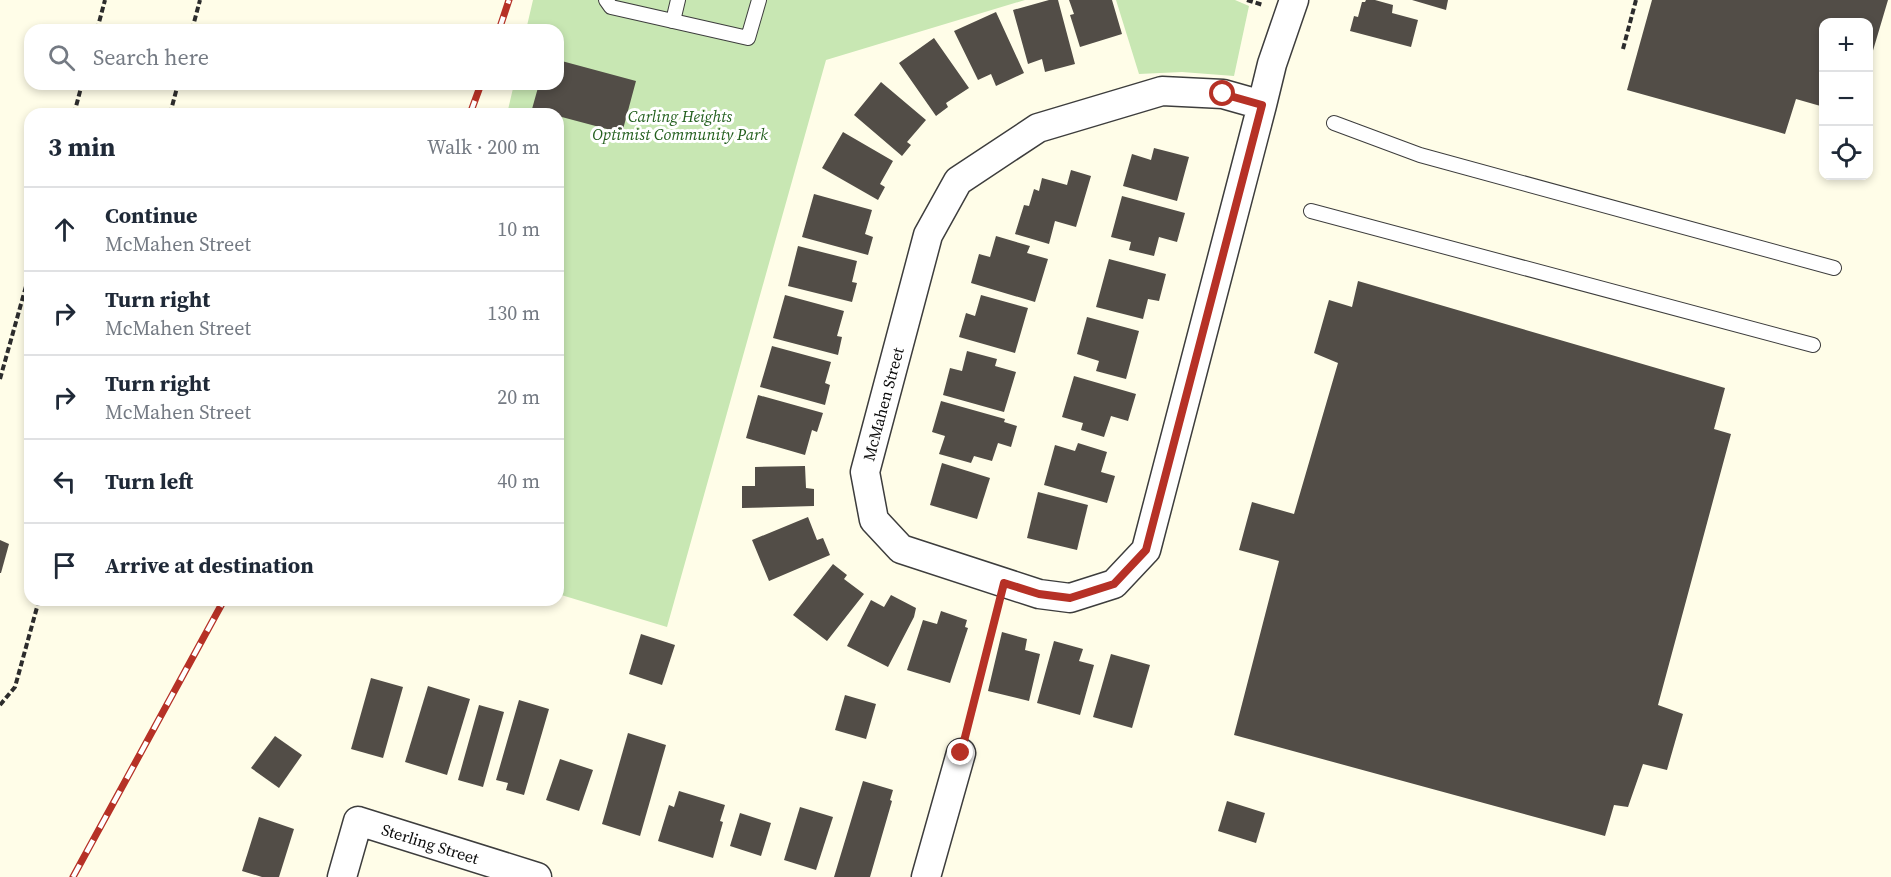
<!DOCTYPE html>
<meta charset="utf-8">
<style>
:root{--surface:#fff;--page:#f6f6f7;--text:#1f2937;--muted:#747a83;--line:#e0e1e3}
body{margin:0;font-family:"Source Serif 4",serif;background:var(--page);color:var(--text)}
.controls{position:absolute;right:18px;top:18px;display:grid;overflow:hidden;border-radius:12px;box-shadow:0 3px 9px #0003}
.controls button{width:54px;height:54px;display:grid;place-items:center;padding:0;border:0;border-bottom:2px solid var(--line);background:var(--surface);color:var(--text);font:30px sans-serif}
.stop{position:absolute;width:18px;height:18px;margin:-14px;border:4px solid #b63126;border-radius:50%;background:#fff}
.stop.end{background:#b63126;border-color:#fff;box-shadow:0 2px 6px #0008}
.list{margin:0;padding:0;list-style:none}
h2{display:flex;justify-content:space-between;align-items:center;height:78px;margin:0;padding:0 24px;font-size:26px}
h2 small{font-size:20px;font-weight:400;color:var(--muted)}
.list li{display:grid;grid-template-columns:39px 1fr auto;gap:18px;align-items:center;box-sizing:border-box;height:84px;padding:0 24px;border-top:2px solid var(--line)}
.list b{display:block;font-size:22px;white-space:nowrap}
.list p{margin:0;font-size:20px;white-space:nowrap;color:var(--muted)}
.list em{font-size:20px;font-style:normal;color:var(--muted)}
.icon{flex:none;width:33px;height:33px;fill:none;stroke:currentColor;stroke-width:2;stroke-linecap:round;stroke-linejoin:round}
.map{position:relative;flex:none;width:1891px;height:877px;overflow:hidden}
.search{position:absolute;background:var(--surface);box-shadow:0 3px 9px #0003;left:24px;top:24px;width:540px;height:66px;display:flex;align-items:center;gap:15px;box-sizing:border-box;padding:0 21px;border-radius:18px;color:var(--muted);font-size:22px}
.panel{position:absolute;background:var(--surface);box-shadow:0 3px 9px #0003;left:24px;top:108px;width:540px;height:498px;border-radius:18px}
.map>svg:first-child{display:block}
.green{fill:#c8e7b3}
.building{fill:#524d47}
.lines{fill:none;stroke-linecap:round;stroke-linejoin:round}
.service-casing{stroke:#3d3d3d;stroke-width:16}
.minor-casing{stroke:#3d3d3d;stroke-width:31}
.path{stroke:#2c2c2c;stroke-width:4;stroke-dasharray:6 3;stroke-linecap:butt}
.service{stroke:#fff;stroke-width:14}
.minor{stroke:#fff;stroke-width:28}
.rail-casing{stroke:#b63126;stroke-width:7}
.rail{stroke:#fff;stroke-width:4.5;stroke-dasharray:14;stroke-linecap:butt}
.route{stroke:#b63126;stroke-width:8}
.labels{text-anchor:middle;stroke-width:6;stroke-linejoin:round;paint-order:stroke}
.park-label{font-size:16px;font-style:italic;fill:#225f1d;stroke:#fff}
.street-label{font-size:16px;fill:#0a0a0a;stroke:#fff}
</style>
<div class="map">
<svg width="1891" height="877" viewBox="0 0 1891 877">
<rect width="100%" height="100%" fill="#fffde8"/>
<g class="green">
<path d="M533,0H1025L826,60L667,627L558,594V114H507L514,84H558V30H526Z"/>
<path d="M1116,0H1235L1249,6L1234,76L1182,72L1139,74Z"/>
</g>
<g class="building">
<path d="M1049,0H1058L1075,64L1045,72L1042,59L1028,64L1013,10Z"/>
<path d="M1069,0H1112L1122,34L1080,47L1070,15L1074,14Z"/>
<path d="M1366,0H1375L1393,5L1392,13L1418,20L1411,47L1350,31L1354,16L1358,17L1362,2H1365Z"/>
<path d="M1412,0H1448L1446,10Z"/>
<path d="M1652,0H1888L1869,64L1868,22H1824V107L1796,99L1785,134L1627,90Z"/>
<path d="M996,12L1024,73L996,86L991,74L978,80L954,31Z"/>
<path d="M934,38L969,88L946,103L948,107L936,116L899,63Z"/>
<path d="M558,60L636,81L622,133L558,116V114L532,109L539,84H558Z"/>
<path d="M881,82L926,120L907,142L911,145L902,156L854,115Z"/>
<path d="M843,132L893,161L880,184L885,187L878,200L822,168Z"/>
<path d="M1154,148L1189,157L1177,201L1123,186L1132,154L1151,160Z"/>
<path d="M1071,170L1091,176L1076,227L1055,221L1049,244L1015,234L1024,205L1029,206L1034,189L1039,191L1042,178L1067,185Z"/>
<path d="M814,194L872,210L865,234L873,237L868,255L802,237Z"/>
<path d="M1122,196L1185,213L1177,242L1159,237L1154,256L1129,250L1131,242L1111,237Z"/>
<path d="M996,236L1030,246L1027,253L1048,259L1035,302L971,283L979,254L990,257Z"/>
<path d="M798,246L857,261L852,282L857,283L852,302L788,286Z"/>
<path d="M1109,259L1166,274L1159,301L1148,299L1143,319L1096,307Z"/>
<path d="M1358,281L1725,388L1714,429L1731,434L1658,705L1683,714L1667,770L1643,764L1628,807L1614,805L1605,836L1234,735L1279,561L1239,550L1252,502L1294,514L1338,363L1314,353L1329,300L1352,307Z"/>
<path d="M785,295L844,311L837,336L842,337L838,355L773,338Z"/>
<path d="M981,295L1028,308L1015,353L959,337L966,313L975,316Z"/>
<path d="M1087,317L1139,331L1126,379L1096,371L1099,361L1077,354Z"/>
<path d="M772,346L831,362L825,383L830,385L825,405L760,387Z"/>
<path d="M967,351L997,359L995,366L1016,372L1004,412L943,395L950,368L962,371Z"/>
<path d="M1074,376L1136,394L1128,421L1111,416L1104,437L1081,430L1083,423L1062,417Z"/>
<path d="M758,395L823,413L817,432L812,430L805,455L746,438Z"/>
<path d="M941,401L1005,419L1004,422L1017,426L1011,447L998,443L992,461L974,456L971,463L939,454L945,436L932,432Z"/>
<path d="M1078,443L1107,452L1101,472L1115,476L1107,503L1044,485L1055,445L1075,451Z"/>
<path d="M942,463L990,478L977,519L930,505Z"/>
<path d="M805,466L806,488L814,489V506L742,508V486H755V467Z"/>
<path d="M1038,492L1088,505L1077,550L1027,538Z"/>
<path d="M808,517L817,540L823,538L830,555L769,581L752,540Z"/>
<path d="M0,540L9,544L1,573H0Z"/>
<path d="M833,564L847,575L844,579L864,594L827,641L793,615Z"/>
<path d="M891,595L916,608L914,617L888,667L847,646L871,600L884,607Z"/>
<path d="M941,611L967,620L965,627L968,628L950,683L907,670L923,620L937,624Z"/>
<path d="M1002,632L1027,639L1025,650L1040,654L1029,701L988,691Z"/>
<path d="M641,634L675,645L662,685L629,674Z"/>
<path d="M1054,641L1083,649L1079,661L1094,665L1080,715L1037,703Z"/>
<path d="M1111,654L1150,665L1132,728L1093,717Z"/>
<path d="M371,678L403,687L383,758L351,749Z"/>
<path d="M428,686L470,699L447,775L405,762Z"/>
<path d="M845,695L876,704L866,739L835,730Z"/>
<path d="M519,700L549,709L524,795L506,790L508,783L496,780Z"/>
<path d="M479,705L504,712L483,787L458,780Z"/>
<path d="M628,733L666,745L640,836L602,824Z"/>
<path d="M275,736L302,755L279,788L251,768Z"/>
<path d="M560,759L593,770L579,811L546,800Z"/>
<path d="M863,781L893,790L890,800L892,801L870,877H834Z"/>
<path d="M679,791L725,805L720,821L723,822L713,858L658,841L669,805L674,807Z"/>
<path d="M1227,801L1265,813L1256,843L1218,831Z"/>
<path d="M800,807L833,817L816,870L784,860Z"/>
<path d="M740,813L771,823L761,856L730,846Z"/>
<path d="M259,817L294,829L279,877H262L242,871Z"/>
</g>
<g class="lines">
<g class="service-casing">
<g id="service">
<path d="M606,0L611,7L748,38L759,0"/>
<path d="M673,21L678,0"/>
<path d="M1334,123L1420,155L1834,268"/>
<path d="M1311,211L1813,345"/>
</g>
</g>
<g class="minor-casing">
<g id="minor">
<path d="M1262,105L1223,94L1162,91L1038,128L958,181L928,235L865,472L874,520L901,549L1039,594L1070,598L1114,584L1146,550L1262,105L1272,64L1294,0"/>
<path id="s1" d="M342,877L358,821L537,877"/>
<path d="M926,877L961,753"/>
</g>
</g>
<g class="path">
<path d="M1247,0L1263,5"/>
<path d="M97,30L105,0"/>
<path d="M192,30L200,0"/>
<path d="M1623,49L1636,0"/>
<path d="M74,114L82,84"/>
<path d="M170,114L178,84"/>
<path d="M0,379L30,272"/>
<path d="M0,705L15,687L39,600"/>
<path d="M968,726L998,608"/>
</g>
<use href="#service" class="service"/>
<use href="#minor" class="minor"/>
<g class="rail-casing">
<g id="rail">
<path d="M499,30L509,0"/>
<path d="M470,114L481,84"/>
<path d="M73,877L224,600"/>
</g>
</g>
<use href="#rail" class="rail"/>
</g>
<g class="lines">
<path class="route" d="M961,753L1004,583L1039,594L1070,598L1114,584L1146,550L1262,105L1223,94"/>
</g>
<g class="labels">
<g class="park-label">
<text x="680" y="122">Carling Heights<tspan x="680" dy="18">Optimist Community Park</tspan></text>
</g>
<g class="street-label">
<text transform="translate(883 404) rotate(-75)" y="6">McMahen Street</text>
<text dy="6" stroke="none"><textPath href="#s1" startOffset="134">Sterling Street</textPath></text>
</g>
</g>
</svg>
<div class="controls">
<button>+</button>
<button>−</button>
<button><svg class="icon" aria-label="locate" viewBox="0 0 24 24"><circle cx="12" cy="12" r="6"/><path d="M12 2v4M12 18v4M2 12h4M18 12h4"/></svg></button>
</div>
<div class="stop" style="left:1223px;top:94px"></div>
<div class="stop end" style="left:961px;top:753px"></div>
<div class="search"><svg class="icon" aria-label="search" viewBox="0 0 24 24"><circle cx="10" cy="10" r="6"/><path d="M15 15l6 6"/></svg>Search here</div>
<section class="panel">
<h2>3 min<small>Walk · 200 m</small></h2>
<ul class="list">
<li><svg class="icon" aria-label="ahead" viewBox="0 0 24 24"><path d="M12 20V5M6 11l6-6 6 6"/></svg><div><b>Continue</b><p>McMahen Street</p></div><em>10 m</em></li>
<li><svg class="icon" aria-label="right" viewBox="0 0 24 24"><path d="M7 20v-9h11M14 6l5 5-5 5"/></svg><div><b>Turn right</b><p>McMahen Street</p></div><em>130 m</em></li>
<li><svg class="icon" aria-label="right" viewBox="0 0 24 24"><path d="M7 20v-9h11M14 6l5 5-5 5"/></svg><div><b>Turn right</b><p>McMahen Street</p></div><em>20 m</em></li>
<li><svg class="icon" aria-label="left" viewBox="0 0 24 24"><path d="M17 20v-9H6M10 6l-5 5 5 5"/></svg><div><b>Turn left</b></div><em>40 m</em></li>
<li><svg class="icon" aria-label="arrive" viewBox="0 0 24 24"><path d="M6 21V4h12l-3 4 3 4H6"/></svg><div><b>Arrive at destination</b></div></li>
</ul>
</section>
</div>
